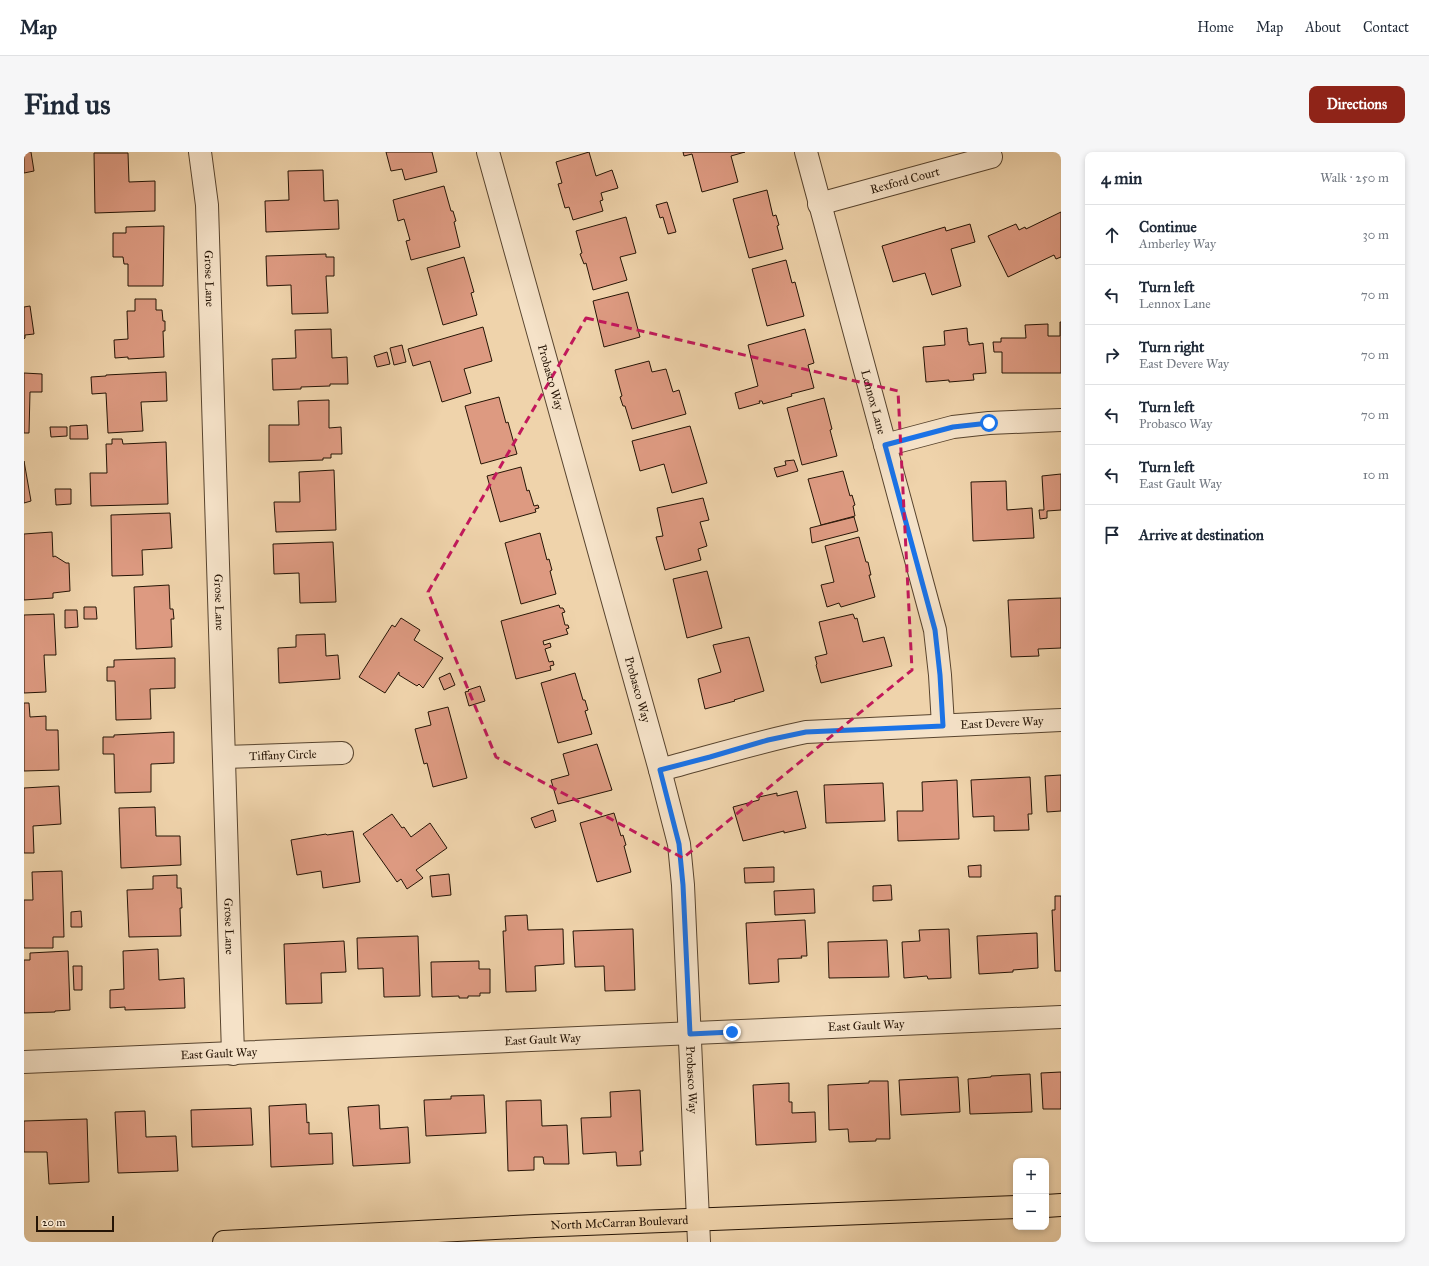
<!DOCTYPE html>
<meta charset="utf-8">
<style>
:root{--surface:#fff;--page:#f6f6f7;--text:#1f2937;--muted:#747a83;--line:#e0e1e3;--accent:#8f2418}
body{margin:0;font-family:"IM FELL Great Primer",serif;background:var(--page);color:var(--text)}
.controls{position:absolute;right:12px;bottom:12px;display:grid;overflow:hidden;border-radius:8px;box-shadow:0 2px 6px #0003}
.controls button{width:36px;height:36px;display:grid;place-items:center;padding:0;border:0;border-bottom:1px solid var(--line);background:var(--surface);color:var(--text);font:20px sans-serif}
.scale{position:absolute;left:12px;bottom:10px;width:78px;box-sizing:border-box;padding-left:4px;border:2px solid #251405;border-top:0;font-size:11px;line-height:14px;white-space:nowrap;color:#251405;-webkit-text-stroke:3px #f5e2c8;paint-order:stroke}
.stop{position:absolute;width:12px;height:12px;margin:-9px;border:3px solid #1a73e8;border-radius:50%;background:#fff}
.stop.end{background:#1a73e8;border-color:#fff;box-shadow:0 1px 4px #0008}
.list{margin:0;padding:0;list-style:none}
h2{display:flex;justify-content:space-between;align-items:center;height:52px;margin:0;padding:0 16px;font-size:17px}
h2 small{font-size:13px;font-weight:400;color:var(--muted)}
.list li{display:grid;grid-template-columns:26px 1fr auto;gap:12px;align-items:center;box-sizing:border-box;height:60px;padding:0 16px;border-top:1px solid var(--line)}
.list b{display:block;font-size:15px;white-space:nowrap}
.list p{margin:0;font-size:13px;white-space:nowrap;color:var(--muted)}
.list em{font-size:13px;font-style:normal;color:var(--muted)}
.icon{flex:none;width:22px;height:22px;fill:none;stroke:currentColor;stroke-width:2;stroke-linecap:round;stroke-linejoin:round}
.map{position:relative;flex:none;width:1037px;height:1090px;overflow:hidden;border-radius:8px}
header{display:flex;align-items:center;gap:24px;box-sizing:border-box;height:56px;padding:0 20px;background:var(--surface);border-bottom:1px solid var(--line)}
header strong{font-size:19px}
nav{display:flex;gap:22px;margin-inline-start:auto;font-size:14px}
.intro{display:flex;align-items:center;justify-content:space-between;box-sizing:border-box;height:96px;padding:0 24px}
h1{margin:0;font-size:28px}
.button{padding:10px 18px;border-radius:8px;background:var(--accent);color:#fff;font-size:14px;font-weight:700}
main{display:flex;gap:24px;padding:0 24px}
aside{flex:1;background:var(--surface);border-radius:8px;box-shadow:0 2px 6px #0003}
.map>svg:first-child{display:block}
.building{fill:#dd9a81;stroke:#251405}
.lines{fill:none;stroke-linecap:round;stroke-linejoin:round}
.minor-casing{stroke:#58442e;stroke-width:24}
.major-casing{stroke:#251405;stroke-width:24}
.minor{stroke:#f5e2c8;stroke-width:22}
.major{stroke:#efd3ab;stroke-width:22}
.route{stroke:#1a73e8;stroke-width:5}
.marked{fill:none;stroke:#c2185b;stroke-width:3;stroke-dasharray:8 5;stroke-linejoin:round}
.labels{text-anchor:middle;stroke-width:4;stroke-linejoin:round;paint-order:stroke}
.street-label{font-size:12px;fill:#251405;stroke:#f5e2c8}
</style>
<header>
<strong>Map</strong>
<nav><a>Home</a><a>Map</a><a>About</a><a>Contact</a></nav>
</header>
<div class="intro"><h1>Find us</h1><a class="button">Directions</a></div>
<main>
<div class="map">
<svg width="1037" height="1090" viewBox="0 0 1037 1090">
<rect width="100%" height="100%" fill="#efd3ab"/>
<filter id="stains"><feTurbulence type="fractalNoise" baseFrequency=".005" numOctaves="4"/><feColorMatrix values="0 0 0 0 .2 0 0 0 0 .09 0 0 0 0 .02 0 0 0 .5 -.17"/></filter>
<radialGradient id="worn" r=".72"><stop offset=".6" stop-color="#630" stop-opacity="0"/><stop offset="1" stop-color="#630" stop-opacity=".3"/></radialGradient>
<g class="building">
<path d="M0,0H7L10,19L0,21Z"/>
<path d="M362,0H408L413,20L381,28L378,17L367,19Z"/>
<path d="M565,0L572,24L588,18L594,36L577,41L579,48L576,49L579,59L549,68L545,55L541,56L534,32L538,31L532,10Z"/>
<path d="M659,0H721L707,4L714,30L678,40L668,2L660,4Z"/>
<path d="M70,1H104L105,30L131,29V59L71,61Z"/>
<path d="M299,18L300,49L314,48L315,77L242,80L241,49L265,48L264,19Z"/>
<path d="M420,34L427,59H429L432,69L430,70L436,95L387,108L382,89L386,88L380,67L374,69L369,48Z"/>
<path d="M743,38L749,64L752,63L755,73L753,74L759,97L725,106L709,47Z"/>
<path d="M643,50L652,80L644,82L639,65L636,66L632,53Z"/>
<path d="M1037,60V105L1032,107L1030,103L984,125L964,84L992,72L995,78L1001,75L1002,77Z"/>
<path d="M602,65L612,101L596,105L603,128L569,138L562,111L560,112L556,102L558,101L552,79Z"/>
<path d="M946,72L951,90L927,97L937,134L908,143L901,121L869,130L858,94L921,75L922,79Z"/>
<path d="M140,74L139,134H104V112H100L99,105H89V81H102V75Z"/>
<path d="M302,102V105H310V124H302L304,161L268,162L267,133L243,134L242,104Z"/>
<path d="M440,105L450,140L447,141L453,163L419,173L403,116Z"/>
<path d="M762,108L768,131L771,130L780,164L743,174L728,117Z"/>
<path d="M604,140L616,185L580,195L569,149Z"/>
<path d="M111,147H132V158H138L139,169H141V179H139L140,205L104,207V205L91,206L90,188L104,187L103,159H111Z"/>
<path d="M6,154L10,182L1,183V186L0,187V155Z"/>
<path d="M1036,170H1037V221H978V200H970L969,190H977V186H1002L1001,173L1024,172V184H1036Z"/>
<path d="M459,175L468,209L440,217L447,241L418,250L406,209L389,214L384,197Z"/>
<path d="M943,176L944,190H945V193L959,191L962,221L949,222L950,228L925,230V228L902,230L899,195L921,193L920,179Z"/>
<path d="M307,177L308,206L323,205L324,232H306V234L277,235V237L249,238L248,207L272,206L271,178Z"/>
<path d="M781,177L790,211L784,213L790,236L767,242L768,244L739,252L738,249H735L736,251L715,257L711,241L734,234L724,193Z"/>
<path d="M378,193L382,210L370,213L366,196Z"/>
<path d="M363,200L366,212L353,215L350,204Z"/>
<path d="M625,209L628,220L642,217L649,240L655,238L662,262L608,277L601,254H599L596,245L598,244L591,218Z"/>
<path d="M142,220L143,249L117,250L119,279L84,281L82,241L68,242L67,225L82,224V223Z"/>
<path d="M0,221L18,222V240H6L5,281H0Z"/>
<path d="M475,245L482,271L484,270L493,302L457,312L441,254Z"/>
<path d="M800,246L808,277L806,278L813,304L778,313L763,256Z"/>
<path d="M305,248V276L317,275L318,302H307V306H299V308L245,310V273H275L274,249Z"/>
<path d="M63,273L64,287H46V274Z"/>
<path d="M666,274L683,331L648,341L640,312L616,319L608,289Z"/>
<path d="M26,275H43V284L27,285Z"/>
<path d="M88,287H98L99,292L142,290L144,352L67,354L66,321H83L82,292H88Z"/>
<path d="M770,308L774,319L753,325L750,316L762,313L761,309Z"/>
<path d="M0,309L7,349L0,351Z"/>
<path d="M497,315L503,339L505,338L510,354L514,353L515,356L511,357L512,360L476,370L463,324Z"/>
<path d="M310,318L312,378L252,380L250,350H276L275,320Z"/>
<path d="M819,319L826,344L828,343L831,353L829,354L831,364L797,373L784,327Z"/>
<path d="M1037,322V358L1023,359V366L1016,367L1015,358H1020L1018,324Z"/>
<path d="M982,329L983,358L1008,356L1010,386L949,389L947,330Z"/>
<path d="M31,337H47V352L32,353Z"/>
<path d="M679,346L685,368L676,370L683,394L674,397L677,408L641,418L632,385L639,384L633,356Z"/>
<path d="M146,361L148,396L118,398L119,423L88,424L87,363Z"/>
<path d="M830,365L834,379L788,391L786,376Z"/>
<path d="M28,380L29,405L31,404L42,411H45L46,439L29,441V446L0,448V382Z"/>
<path d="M516,381L523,408L525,407L528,418L526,419L532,442L497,452L481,391Z"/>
<path d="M835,385L842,410H844L847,423H845L851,445L817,455L815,451L803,455L797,433L810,430L801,394Z"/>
<path d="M309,390L312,450L276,451L275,421L250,422L249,392Z"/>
<path d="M683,419L698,476L663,486L649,427Z"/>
<path d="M145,433L146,457H149L150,467H147L148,495L112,497L110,435Z"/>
<path d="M1037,446V496L1014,497L1015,504L987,505L984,448Z"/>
<path d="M535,453L536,456H539L541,460L538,461L541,473H544L545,476L542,477L544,482L519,489L520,493L526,491L527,495L521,497L525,510L529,509L530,513L526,514L527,518L492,527L477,469Z"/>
<path d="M60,455H72L73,467H60Z"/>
<path d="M41,458H53L54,475L41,476Z"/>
<path d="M30,462L32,503H20L22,540L0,541V463Z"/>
<path d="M829,462L831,467L833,466L839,490L860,485L868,514L797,531L792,513L793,512L791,505L803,502L795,470Z"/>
<path d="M377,466L396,478L390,488L419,506L399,536L395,532L393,534L375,523V520L361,541L335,525L368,473L371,475Z"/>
<path d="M301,482L302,504L314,503L316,527L255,531L254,496L272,495V483Z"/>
<path d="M725,485L740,539L710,548L711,549L681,557L674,527L697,520L689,493Z"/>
<path d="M151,506V536L126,537L127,567L92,568L91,529H83V515H90V508Z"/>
<path d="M426,521L431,533L420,538L415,526Z"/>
<path d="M551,521L559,548H561L564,558L561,559L568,582L534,591L517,531Z"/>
<path d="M456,534L461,549L445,554L441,540L445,539L444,538Z"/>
<path d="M0,551H5L6,565L22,564V578H34L35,618L0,619Z"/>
<path d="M424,555L443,626L409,635L403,611L400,612L391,577L407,573L404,560Z"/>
<path d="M150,580V611L127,612V640L91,641L90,602H79V585H90V583Z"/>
<path d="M573,592L588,638L534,652L527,628L545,623L539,602Z"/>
<path d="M1037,623V659L1023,660L1021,624Z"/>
<path d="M1006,625L1008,662H1004L1005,678L970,679V664L949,665L947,628Z"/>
<path d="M933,628L935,687L874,689L873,659H899L898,630Z"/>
<path d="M859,631L861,669L802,671L800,633Z"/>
<path d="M35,634L37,672L9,674L10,701H0V636Z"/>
<path d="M773,639L782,676L760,681V679L719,689L709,655L735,648V645L753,641V644Z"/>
<path d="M131,655L132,684H156L157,713L97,716L95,656Z"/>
<path d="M529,658L532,669L511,676L507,666Z"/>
<path d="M590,661L597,684L599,683L602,693L600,694L607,720L573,730L556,671Z"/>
<path d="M368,662L378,676L380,675L387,685L406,671L423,696L392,718L399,726L383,737L377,727L373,730L339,682Z"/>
<path d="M329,679L336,730L299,736L297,719L273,723L267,688L302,682L303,683Z"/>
<path d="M957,713V725H945L944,714Z"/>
<path d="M750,715V730L721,731L720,716Z"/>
<path d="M38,719L40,785H29V796H0V748H9L8,720Z"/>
<path d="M425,722L427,743L408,745L406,724Z"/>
<path d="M153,723V736H157L158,756H156L157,784L105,785L103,738L129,737V724Z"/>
<path d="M867,733L868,748L849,749V734Z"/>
<path d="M790,737L791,761L751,763L750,739Z"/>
<path d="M1031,744H1037V819H1031L1028,758H1031Z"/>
<path d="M57,759L58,775H47V760Z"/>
<path d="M503,763L504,778L539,777L540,812L511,814L512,839L482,840L479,779H482L481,764Z"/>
<path d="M781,768L783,804H777L778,806L754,807L755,830L725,832L722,771Z"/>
<path d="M609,777L611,838L581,839L580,814L551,815L549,779Z"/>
<path d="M925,777L927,826L904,827L903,824L880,826L878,790L896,789L895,778Z"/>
<path d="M1013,781L1014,816L989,818V820L955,822L953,784Z"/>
<path d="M394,784L396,844L360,845L359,816L334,817L333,786Z"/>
<path d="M863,788L865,825L805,826L804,790Z"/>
<path d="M320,789L322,820L297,821L298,851L262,852L260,792Z"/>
<path d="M134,797L135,828L160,826L161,856L101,858V855L86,856V838L100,837L99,799Z"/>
<path d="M44,799L46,858L31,859V860L0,861V808H6V801Z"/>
<path d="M455,809V817H466V841H456V844H444V846H435V844L408,845L407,810Z"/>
<path d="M49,814H58V838H50Z"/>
<path d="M1037,920V957H1019L1017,921Z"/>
<path d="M1006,922L1008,960L946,962L944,927L967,925V924Z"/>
<path d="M934,925L936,960L877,963L875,928Z"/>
<path d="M845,929H864L866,987H852V989L825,990L824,977L805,978L804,933L845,931Z"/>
<path d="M765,931V950H768V961L791,960L792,990L732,993L729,933Z"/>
<path d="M616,938L619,999H616L617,1013L593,1014L592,1000L559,1002L557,966L587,965L586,940Z"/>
<path d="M460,943L462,981L402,984L400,948L427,947V944Z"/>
<path d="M517,948L518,974L543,973L545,1012H520L519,1005H510V1018L484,1019L482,949Z"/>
<path d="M282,952L283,971L285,970V982L308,981L309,1012L247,1015L245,954Z"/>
<path d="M355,953L356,977L384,975L386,1011L329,1014L324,955Z"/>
<path d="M227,956L229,993L168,995L167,958Z"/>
<path d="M121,959L122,985L152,984L154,1019L94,1021L91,960Z"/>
<path d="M63,967L65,1030L25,1032L23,1000H0V969Z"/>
</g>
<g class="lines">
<g class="minor-casing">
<g id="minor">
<path id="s1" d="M176,0L183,53L209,902"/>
<path id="s2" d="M464,0L636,618L655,692L659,733L675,1090"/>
<path id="s3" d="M782,0L911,478L916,523L919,573"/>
<path id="s4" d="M795,52L967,5"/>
<path d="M861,293L929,275L965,271L1037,268"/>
<path id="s5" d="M200,605L318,601"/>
<path id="s6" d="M636,618C685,605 733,590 782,580L1037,568"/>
<path id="s7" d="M0,910L1037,865"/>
</g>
</g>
<g class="major-casing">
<g id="major">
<path d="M1022,1054L1037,1053"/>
<path id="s8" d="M200,1090L511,1074L992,1055"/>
</g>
</g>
<use href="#minor" class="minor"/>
<use href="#major" class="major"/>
</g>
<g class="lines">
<path class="route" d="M708,880L666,882L659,733L655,692L636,618L686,605L744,588L782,580L919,574L916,523L911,478L861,293L929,275L965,271"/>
</g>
<path class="marked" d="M562,166L874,239L888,518L659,706L472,605L404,440Z"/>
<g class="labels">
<g class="street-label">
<text dy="4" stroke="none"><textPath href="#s4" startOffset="89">Rexford Court</textPath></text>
<text dy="4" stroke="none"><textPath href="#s1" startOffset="127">Grose Lane</textPath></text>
<text dy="4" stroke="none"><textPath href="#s2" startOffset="234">Probasco Way</textPath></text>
<text dy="4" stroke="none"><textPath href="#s3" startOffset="259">Lennox Lane</textPath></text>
<text dy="4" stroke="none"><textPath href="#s1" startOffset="451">Grose Lane</textPath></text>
<text dy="4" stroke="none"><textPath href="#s2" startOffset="558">Probasco Way</textPath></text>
<text dy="4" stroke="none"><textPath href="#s6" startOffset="347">East Devere Way</textPath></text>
<text dy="4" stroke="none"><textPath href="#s5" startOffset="59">Tiffany Circle</textPath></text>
<text dy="4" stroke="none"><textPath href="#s1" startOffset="775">Grose Lane</textPath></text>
<text dy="4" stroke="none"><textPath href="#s7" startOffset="843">East Gault Way</textPath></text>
<text dy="4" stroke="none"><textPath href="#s7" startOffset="519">East Gault Way</textPath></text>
<text dy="4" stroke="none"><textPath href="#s7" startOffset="195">East Gault Way</textPath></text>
<text dy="4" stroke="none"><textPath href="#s2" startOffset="954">Probasco Way</textPath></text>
<text dy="4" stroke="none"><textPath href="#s8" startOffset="396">North McCarran Boulevard</textPath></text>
</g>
</g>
<rect width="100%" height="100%" filter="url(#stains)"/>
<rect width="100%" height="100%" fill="url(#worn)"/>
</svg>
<div class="controls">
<button>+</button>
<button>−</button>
</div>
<div class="scale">20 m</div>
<div class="stop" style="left:965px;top:271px"></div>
<div class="stop end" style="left:708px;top:880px"></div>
</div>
<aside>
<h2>4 min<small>Walk · 250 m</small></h2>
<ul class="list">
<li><svg class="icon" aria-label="ahead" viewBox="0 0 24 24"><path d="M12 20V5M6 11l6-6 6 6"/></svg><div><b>Continue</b><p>Amberley Way</p></div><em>30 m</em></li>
<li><svg class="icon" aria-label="left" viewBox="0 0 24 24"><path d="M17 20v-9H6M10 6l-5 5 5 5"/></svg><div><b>Turn left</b><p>Lennox Lane</p></div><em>70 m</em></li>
<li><svg class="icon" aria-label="right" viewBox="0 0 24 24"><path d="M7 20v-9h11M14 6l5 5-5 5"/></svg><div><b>Turn right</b><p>East Devere Way</p></div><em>70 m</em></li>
<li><svg class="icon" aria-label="left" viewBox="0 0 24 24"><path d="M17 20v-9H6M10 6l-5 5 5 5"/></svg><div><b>Turn left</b><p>Probasco Way</p></div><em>70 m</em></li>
<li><svg class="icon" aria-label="left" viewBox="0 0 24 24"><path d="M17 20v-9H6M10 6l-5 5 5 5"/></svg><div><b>Turn left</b><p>East Gault Way</p></div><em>10 m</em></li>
<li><svg class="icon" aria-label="arrive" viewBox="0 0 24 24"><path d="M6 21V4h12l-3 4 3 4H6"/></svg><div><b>Arrive at destination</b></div></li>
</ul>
</aside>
</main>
